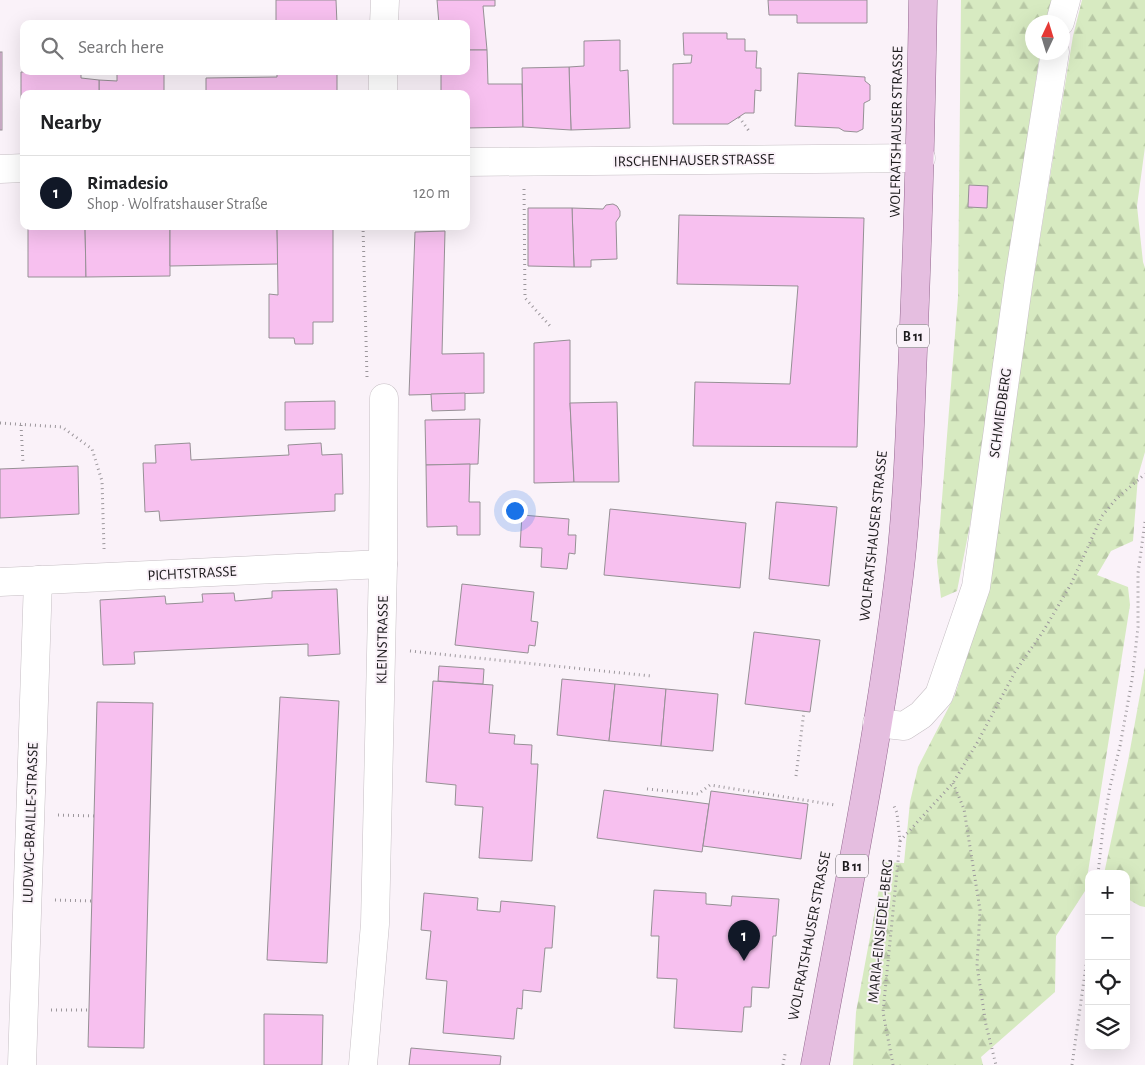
<!DOCTYPE html>
<meta charset="utf-8">
<style>
:root{--surface:#fff;--page:#f6f6f6;--text:#202124;--muted:#757577;--line:#e0e0e0;--accent:#111827}
body{margin:0;font-family:"Alegreya Sans",sans-serif;background:var(--page);color:var(--text)}
.controls{position:absolute;right:15px;bottom:15px;display:grid;overflow:hidden;border-radius:10px;box-shadow:0 5px 20px #0002}
.controls button{width:45px;height:45px;display:grid;place-items:center;padding:0;border:0;border-bottom:1px solid var(--line);background:var(--surface);color:var(--text);font:25px sans-serif}
.compass{position:absolute;left:1025px;top:15px;width:45px;height:45px;border-radius:50%;background:var(--surface);box-shadow:0 5px 20px #0002;rotate:4deg}
.you{position:absolute;left:514px;top:510px;width:18px;height:18px;margin:-12px;border:4px solid #fff;border-radius:50%;background:#1a73e8;box-shadow:0 0 0 8px #1a73e833}
.badge{display:grid;place-items:center;width:32px;height:32px;border-radius:50%;background:var(--accent);color:#fff;font-size:16px;font-weight:700}
.pin{position:absolute;translate:-50% -41px;filter:drop-shadow(0 1px 2px #0008)}
.pin::after{content:'';position:absolute;top:26px;width:18px;height:15px;background:inherit;clip-path:polygon(0 0,100% 0,50% 100%)}
.list{margin:0;padding:0;list-style:none}
h2{display:flex;justify-content:space-between;align-items:center;height:65px;margin:0;padding:0 20px;font-size:21px}
h2 small{font-size:16px;font-weight:400;color:var(--muted)}
.list li{display:grid;grid-template-columns:32px 1fr auto;gap:15px;align-items:center;box-sizing:border-box;height:75px;padding:0 20px;border-top:1px solid var(--line)}
.list b{display:block;font-size:19px;white-space:nowrap}
.list p{margin:0;font-size:16px;white-space:nowrap;color:var(--muted)}
.list em{font-size:16px;font-style:normal;color:var(--muted)}
.icon{flex:none;width:28px;height:28px;fill:none;stroke:currentColor;stroke-width:2;stroke-linecap:round;stroke-linejoin:round}
.map{position:relative;flex:none;width:1145px;height:1065px;overflow:hidden}
.search{position:absolute;background:var(--surface);box-shadow:0 5px 20px #0002;left:20px;top:20px;width:450px;height:55px;display:flex;align-items:center;gap:12px;box-sizing:border-box;padding:0 18px;border-radius:10px;color:var(--muted);font-size:19px}
.panel{position:absolute;background:var(--surface);box-shadow:0 5px 20px #0002;left:20px;top:90px;width:450px;height:140px;border-radius:10px}
.map>svg:first-child{display:block}
.forest{fill:url(#forest-firs)}
.building{fill:#f7c0ef;stroke:#969095}
.lines{fill:none;stroke-linecap:round;stroke-linejoin:round}
.minor-casing{stroke:#c6bfc4;stroke-width:29}
.tertiary-casing{stroke:#c6bfc4;stroke-width:29}
.primary-casing{stroke:#94698f;stroke-width:29}
.path{stroke:#9c979c;stroke-width:3;stroke-dasharray:1 4;stroke-linecap:butt}
.minor{stroke:#fff;stroke-width:28}
.tertiary{stroke:#fff;stroke-width:28}
.primary{stroke:#e5bee0;stroke-width:28}
.labels{text-anchor:middle;stroke-width:4;stroke-linejoin:round;paint-order:stroke}
.shield{fill:#faf2f9;stroke:#605c60;stroke-width:1}
.shield-label{font-size:14px;font-weight:bold;fill:#1e1c1e}
.street-label{font-size:15px;fill:#1e1c1e;stroke:#faf2f9}
</style>
<div class="map">
<svg width="1145" height="1065" viewBox="0 0 1145 1065">
<defs>
<pattern id="forest-firs" width="22" height="20" patternUnits="userSpaceOnUse" patternTransform="scale(1.25)"><rect width="22" height="20" fill="#d7eac1"/><path d="M5 1l3.5 6h-7zM16 11l3.5 6h-7z" fill="#b8c8a5"/></pattern>
</defs>
<rect width="100%" height="100%" fill="#faf2f9"/>
<g class="forest">
<path d="M961,0H1052L1047,22H1032V52L1040,53L1008,268L982,463L957,591L941,598L937,562L958,297Z"/>
<path d="M1082,0H1145V147L1137,206L1143,262L1145,268V452L1138,476L1133,541L1111,551L1097,575L1128,587L1130,605L1085,891L1056,936L1055,992L981,1057L983,1065H853L856,1012L884,862L904,863L910,802L918,767L955,695L988,588L1033,281L1073,36Z"/>
<path d="M1145,667V907L1140,906L1126,898V874H1104L1128,761Z"/>
</g>
<g class="building">
<path d="M276,0H336L337,24H276Z"/>
<path d="M437,0H495V6H483L487,50H466V24H439Z"/>
<path d="M768,0H867V23H797V15H769Z"/>
<path d="M683,33H727V39H745V51H757L756,68H761V91L755,90L754,113H745L728,124H673V64L691,63L692,55H684Z"/>
<path d="M620,40V71L628,70L630,128L571,130L569,67L584,66V41Z"/>
<path d="M466,50H487L488,84H522L523,127L466,128V94H441V71H466Z"/>
<rect x="0" y="52" width="2" height="78"/>
<path d="M569,67L571,130L523,127L522,68Z"/>
<path d="M117,71H159V73L164,74V94H99V80L117,81Z"/>
<path d="M277,71H337V94H206V78L277,77Z"/>
<path d="M21,72H81V78L99,80V94H24V136L21,137Z"/>
<path d="M798,73L865,77V81L870,85V100L864,103L863,129L857,132L844,131L839,128L795,126Z"/>
<path d="M969,185L988,186L987,208L968,207Z"/>
<path d="M613,204L617,206L620,211V216L616,222L617,259L591,260V267H574L572,208L603,209L606,205Z"/>
<path d="M528,208H572L574,267L528,266Z"/>
<path d="M679,215L864,218L857,447L693,446L695,382L790,384L798,286L677,284Z"/>
<path d="M28,226H85L86,277H28Z"/>
<path d="M85,226H170V276L86,277Z"/>
<path d="M170,226H277L278,264L170,266Z"/>
<path d="M277,226H333V322H313V344H295L294,338H269V294L278,295Z"/>
<path d="M445,231L442,354L484,353V393L409,395L415,232Z"/>
<path d="M570,340V403L574,482L534,483V343Z"/>
<path d="M465,393V410L432,411L431,394Z"/>
<path d="M335,401V429L285,430V402Z"/>
<path d="M617,402L619,482H574L570,403Z"/>
<path d="M480,419L478,464L426,465L425,420Z"/>
<path d="M190,443L191,460L289,455L288,445L321,443L322,455L342,454L343,494H335V511L160,521L159,511L145,512L143,463H156L155,445Z"/>
<path d="M470,464L469,502H480V535H457V526L427,527L426,465Z"/>
<path d="M78,466L79,514L0,518V469Z"/>
<path d="M776,502L837,507L829,586L769,579Z"/>
<path d="M610,509L746,523L740,588L604,575Z"/>
<path d="M522,515L569,519L568,535H576L575,554L569,553L567,569L541,567L542,548L520,547Z"/>
<path d="M462,584L534,592L531,621L538,622L535,646L529,645L528,653L455,645Z"/>
<path d="M337,589L340,654L308,656V644L134,652L135,664L103,665L100,600L165,596L166,604L203,602L202,594L234,593L235,601L272,598V591Z"/>
<path d="M754,632L820,640L810,712L745,704Z"/>
<path d="M439,666L484,669L483,684L438,681Z"/>
<path d="M562,679L615,684L609,741L557,735Z"/>
<path d="M433,681L493,685L489,733L515,735L514,744L532,745L531,764H538L532,861L479,858L483,807L455,805L456,785L426,782Z"/>
<path d="M615,684L666,689L661,746L609,741Z"/>
<path d="M666,689L718,694L713,751L661,746Z"/>
<path d="M280,697L339,701L327,963L267,960Z"/>
<path d="M97,702L153,703L144,1048L88,1047Z"/>
<path d="M604,790L709,804L702,852L597,838Z"/>
<path d="M711,791L808,804L801,859L703,846Z"/>
<path d="M654,890L706,893V904L731,906L732,896L779,899L776,936H773L769,988L752,987L751,1007H744L742,1032L674,1028L677,979L657,978L659,936H651Z"/>
<path d="M424,893L478,898L477,910L500,912L501,901L555,906L552,948H545L541,992L523,990L522,1009L517,1008L514,1039L443,1033L447,981L426,979L431,931L421,930Z"/>
<path d="M264,1014L323,1015L322,1065H264Z"/>
<path d="M411,1048L501,1056L500,1065H409Z"/>
</g>
<g class="lines">
<g class="minor-casing">
<g id="minor">
<path d="M384,24L385,0"/>
<path d="M383,94V71"/>
<path d="M466,162L921,158"/>
<path d="M0,169L24,168"/>
<path d="M0,582L383,564"/>
<path d="M22,1065L38,580"/>
<path d="M363,1065L375,924L383,564L384,398"/>
</g>
</g>
<g class="tertiary-casing">
<g id="tertiary">
<path d="M1060,22L1066,0"/>
<path d="M877,723L904,726L921,715L939,695L976,587L1019,279L1055,52"/>
</g>
</g>
<g class="primary-casing">
<path id="primary" d="M815,1065C845,903 879,740 899,576C908,501 910,426 913,350C918,233 921,117 923,0"/>
</g>
<g class="path">
<path d="M739,117L749,131"/>
<path d="M524,189L525,298L550,326"/>
<path d="M363,226L367,377"/>
<path d="M0,423L62,427L92,449L102,481L104,549"/>
<path d="M21,425L23,463"/>
<path d="M410,651L651,676"/>
<path d="M796,776L804,711"/>
<path d="M953,783L964,809L980,910L977,966L986,1025L996,1065"/>
<path d="M647,789L698,794L710,785L835,805"/>
<path d="M58,815L94,816"/>
<path d="M900,841L953,783L977,743L1015,672L1044,630L1071,584L1102,516L1116,499L1145,474"/>
<path d="M1098,874L1103,828L1110,787L1120,746L1132,680L1138,627V573L1145,522"/>
<path d="M55,900L92,901"/>
<path d="M51,1010H89"/>
<path d="M783,1065L785,1054"/>
<path d="M893,1065L883,1012L900,841L897,813L894,806"/>
<path d="M1072,1065L1089,944"/>
</g>
<use href="#minor" class="minor"/>
<use href="#tertiary" class="tertiary"/>
<use href="#primary" class="primary"/>
</g>
<g class="labels">
<g class="shield">
<rect x="897" y="324.5" width="32" height="23" rx="4"/>
<rect x="836" y="854.5" width="32" height="23" rx="4"/>
</g>
<g class="shield-label">
<text x="913" y="341">B 11</text>
<text x="852" y="871">B 11</text>
</g>
<g class="street-label">
<text transform="translate(896 132) rotate(-89)" y="5">WOLFRATSHAUSER STRASSE</text>
<text transform="translate(694 160) rotate(-1)" y="5">IRSCHENHAUSER STRASSE</text>
<text transform="translate(1000 413) rotate(-82)" y="5">SCHMIEDBERG</text>
<text transform="translate(873 536) rotate(-84)" y="5">WOLFRATSHAUSER STRASSE</text>
<text transform="translate(192 573) rotate(-3)" y="5">PICHTSTRASSE</text>
<text transform="translate(382 640) rotate(-89)" y="5">KLEINSTRASSE</text>
<text transform="translate(30 823) rotate(-88)" y="5">LUDWIG-BRAILLE-STRASSE</text>
<text transform="translate(880 931) rotate(-84)" y="5">MARIA-EINSIEDEL-BERG</text>
<text transform="translate(809 936) rotate(-79)" y="5">WOLFRATSHAUSER STRASSE</text>
</g>
</g>
</svg>
<div class="controls">
<button>+</button>
<button>−</button>
<button><svg class="icon" aria-label="locate" viewBox="0 0 24 24"><circle cx="12" cy="12" r="6"/><path d="M12 2v4M12 18v4M2 12h4M18 12h4"/></svg></button>
<button><svg class="icon" aria-label="layers" viewBox="0 0 24 24"><path d="M12 4l9 5-9 5-9-5zM3 14l9 5 9-5"/></svg></button>
</div>
<svg class="compass" viewBox="-18 -18 36 36"><path d="M0-13l5 13h-10z" fill="#e53935"/><path d="M0 13l5-13h-10z" fill="#757577"/></svg>
<div class="you"></div>
<div class="pin badge" style="left:744px;top:961px">1</div>
<div class="search"><svg class="icon" aria-label="search" viewBox="0 0 24 24"><circle cx="10" cy="10" r="6"/><path d="M15 15l6 6"/></svg>Search here</div>
<section class="panel">
<h2>Nearby<small></small></h2>
<ul class="list">
<li><span class="badge">1</span><div><b>Rimadesio</b><p>Shop · Wolfratshauser Straße</p></div><em>120 m</em></li>
</ul>
</section>
</div>
